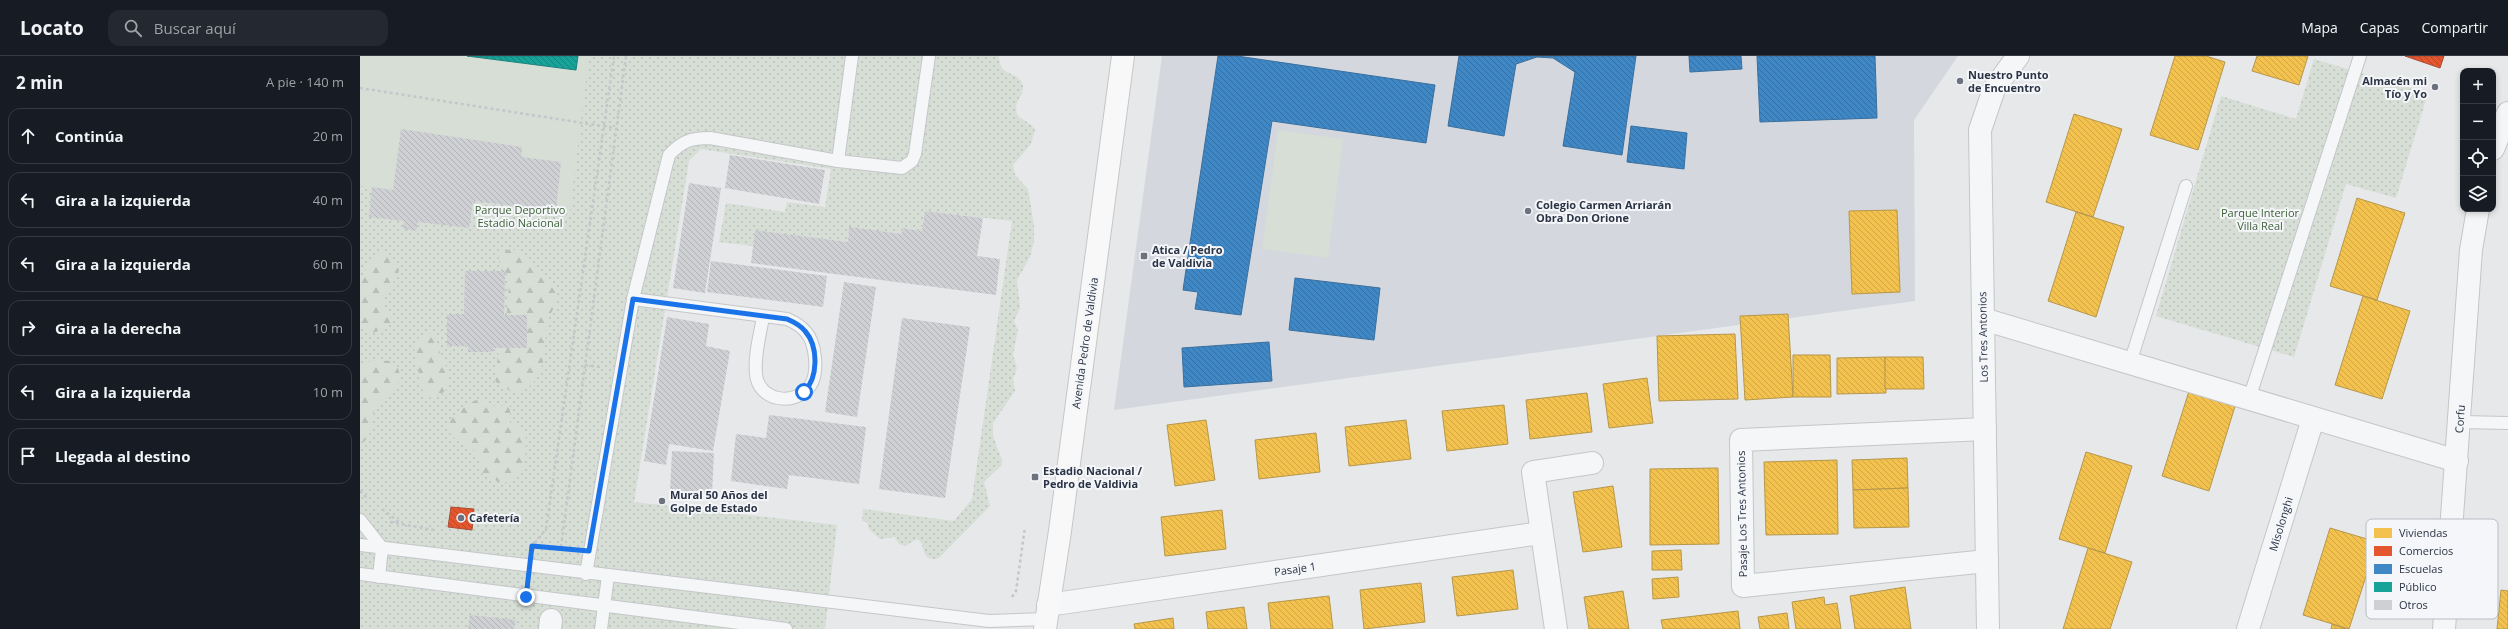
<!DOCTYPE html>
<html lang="es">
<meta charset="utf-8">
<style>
:root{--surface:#171b24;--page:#242831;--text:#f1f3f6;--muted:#9ea1a6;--line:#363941}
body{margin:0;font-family:"Open Sans",sans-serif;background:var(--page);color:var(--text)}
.controls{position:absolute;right:12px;top:12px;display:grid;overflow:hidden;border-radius:8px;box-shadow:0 2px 6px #0003}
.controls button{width:36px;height:36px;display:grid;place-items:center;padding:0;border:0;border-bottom:1px solid var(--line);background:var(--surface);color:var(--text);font:20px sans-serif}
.stop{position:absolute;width:12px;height:12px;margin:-9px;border:3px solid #1a73e8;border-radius:50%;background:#fff}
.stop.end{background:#1a73e8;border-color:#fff;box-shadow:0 1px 4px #0008}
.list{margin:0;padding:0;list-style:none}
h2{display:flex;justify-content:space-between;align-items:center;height:52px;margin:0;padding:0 16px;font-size:17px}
h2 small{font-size:13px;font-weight:400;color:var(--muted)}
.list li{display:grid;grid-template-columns:26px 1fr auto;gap:12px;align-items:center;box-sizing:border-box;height:56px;margin:0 8px 8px;padding:0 8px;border:1px solid var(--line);border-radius:12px}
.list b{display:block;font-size:15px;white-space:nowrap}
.list em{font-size:13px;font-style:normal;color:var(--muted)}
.icon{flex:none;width:22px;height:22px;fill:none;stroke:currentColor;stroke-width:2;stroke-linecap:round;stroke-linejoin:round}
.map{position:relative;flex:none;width:2148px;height:573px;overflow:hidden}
header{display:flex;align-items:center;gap:24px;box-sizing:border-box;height:56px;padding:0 20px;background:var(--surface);border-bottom:1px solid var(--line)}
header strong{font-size:19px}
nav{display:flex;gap:22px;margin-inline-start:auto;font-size:14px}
.search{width:280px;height:36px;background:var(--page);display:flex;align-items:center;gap:10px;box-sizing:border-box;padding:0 14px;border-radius:12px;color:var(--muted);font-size:15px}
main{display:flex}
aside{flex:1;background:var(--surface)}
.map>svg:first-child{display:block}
.built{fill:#d4d7dd}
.grass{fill:url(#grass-dots)}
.forest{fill:url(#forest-firs)}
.pitch{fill:#d6ded6}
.homes{fill:url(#homes-back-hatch);stroke:#b6974b}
.shops{fill:url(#shops-back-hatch);stroke:#ac4c35}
.schools{fill:url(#schools-back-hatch);stroke:#396f9f}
.public{fill:url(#public-back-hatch);stroke:#1d827f}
.building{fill:url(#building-back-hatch)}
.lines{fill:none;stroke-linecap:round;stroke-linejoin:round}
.lane-casing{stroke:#c4c6c8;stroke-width:14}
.street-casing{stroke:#c4c6c8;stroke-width:24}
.secondary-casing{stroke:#c4c6c8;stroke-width:24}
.path{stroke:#c5c6ca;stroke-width:2.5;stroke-dasharray:3 3;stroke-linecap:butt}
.lane{stroke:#f5f6f7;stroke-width:12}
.street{stroke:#f5f6f7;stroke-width:22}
.secondary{stroke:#f8f8f8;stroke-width:22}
.route{stroke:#1a73e8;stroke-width:5}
.poi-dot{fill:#6c737f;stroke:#f4f6f9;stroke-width:1.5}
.labels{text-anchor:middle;stroke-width:4;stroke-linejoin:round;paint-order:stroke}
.poi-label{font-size:11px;font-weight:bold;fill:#2b3445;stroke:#f4f6f9;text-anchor:start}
.park-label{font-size:11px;fill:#3f6138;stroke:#f4f6f9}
.street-label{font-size:11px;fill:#2b3445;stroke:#f4f6f9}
.key{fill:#f4f6f9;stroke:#b8bcc3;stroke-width:1}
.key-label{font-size:11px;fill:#2b3445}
</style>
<header>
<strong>Locato</strong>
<div class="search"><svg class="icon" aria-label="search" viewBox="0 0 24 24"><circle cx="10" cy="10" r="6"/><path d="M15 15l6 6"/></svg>Buscar aquí</div>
<nav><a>Mapa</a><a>Capas</a><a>Compartir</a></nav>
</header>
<main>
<aside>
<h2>2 min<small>A pie · 140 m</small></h2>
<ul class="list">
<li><svg class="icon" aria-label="ahead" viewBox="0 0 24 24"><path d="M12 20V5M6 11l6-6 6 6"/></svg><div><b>Continúa</b></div><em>20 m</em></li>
<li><svg class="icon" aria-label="left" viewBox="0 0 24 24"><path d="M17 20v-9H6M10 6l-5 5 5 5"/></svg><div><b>Gira a la izquierda</b></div><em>40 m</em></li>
<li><svg class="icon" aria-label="left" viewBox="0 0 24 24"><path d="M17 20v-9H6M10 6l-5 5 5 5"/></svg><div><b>Gira a la izquierda</b></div><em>60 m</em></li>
<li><svg class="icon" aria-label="right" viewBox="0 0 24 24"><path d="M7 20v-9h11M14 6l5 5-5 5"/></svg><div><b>Gira a la derecha</b></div><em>10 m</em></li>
<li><svg class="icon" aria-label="left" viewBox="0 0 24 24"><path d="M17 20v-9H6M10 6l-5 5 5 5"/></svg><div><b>Gira a la izquierda</b></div><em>10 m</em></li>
<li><svg class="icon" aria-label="arrive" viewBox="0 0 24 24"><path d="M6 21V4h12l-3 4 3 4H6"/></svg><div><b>Llegada al destino</b></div></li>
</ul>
</aside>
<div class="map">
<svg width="2148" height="573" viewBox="0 0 2148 573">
<defs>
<pattern id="grass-dots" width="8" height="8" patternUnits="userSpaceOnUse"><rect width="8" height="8" fill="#d6ded6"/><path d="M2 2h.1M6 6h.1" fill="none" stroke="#b8bfb9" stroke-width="1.8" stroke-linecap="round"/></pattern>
<pattern id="forest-firs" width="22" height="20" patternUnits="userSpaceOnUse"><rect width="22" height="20" fill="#d6ded6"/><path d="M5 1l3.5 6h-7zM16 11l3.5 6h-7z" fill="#b8bfb9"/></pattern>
<pattern id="homes-back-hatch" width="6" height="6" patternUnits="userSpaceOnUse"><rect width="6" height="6" fill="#f2c14e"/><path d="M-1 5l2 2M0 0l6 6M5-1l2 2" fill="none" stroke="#d0a645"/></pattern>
<pattern id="shops-back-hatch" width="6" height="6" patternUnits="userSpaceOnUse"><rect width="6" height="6" fill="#e4572e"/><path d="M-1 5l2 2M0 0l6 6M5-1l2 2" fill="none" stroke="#b94929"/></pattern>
<pattern id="schools-back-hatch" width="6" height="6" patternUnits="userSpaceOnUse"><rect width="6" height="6" fill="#3f88c5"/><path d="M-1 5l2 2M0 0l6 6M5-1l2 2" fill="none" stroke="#3570a2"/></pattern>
<pattern id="public-back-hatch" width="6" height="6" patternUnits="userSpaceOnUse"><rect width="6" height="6" fill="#17a398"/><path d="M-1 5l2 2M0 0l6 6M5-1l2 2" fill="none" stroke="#15867e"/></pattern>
<pattern id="building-back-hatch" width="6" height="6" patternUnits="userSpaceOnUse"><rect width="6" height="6" fill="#ced0d3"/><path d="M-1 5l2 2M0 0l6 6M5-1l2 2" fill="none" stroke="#b1b3b6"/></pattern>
</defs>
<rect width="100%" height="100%" fill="#e6e8ea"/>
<path class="built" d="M802,0H1598L1554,64L1555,245L754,354Z"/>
<g class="grass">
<path d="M0,0H639C639,21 657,15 662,27C667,39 651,45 658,60L671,69L675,74L671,88L653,109L655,119L668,133L674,169V185L670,201L657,224L660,252L654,265L658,274L653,299L657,312L653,323L655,335L633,367V380L642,404V409L624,426L630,450L579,502C564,506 565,497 561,486L557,483L545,490L539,488L535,481L520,483L509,473L507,466L502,465L503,453L594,465L612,443L652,165L565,155L562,175L543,172L542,178L489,172L488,186L395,174L393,190L359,186L366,147L425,156L427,146L465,151L471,113L341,93L329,105L274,446L477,469L465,573H0Z"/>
<path d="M1954,3L2068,37L2036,142L1986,128L1934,301L1796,260L1861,40L1936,63Z"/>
</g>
<g class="forest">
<path d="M150,193C167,195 173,207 182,219C187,226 195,230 197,238C199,247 192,254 189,261C182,286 191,327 158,336L141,332L135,324L140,285L146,273L149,226V219C141,213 138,208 139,198Z"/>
<path d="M20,196H26C55,221 25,225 24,245C23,253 31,256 31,265C25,274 16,278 5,276L0,261V221C10,214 5,203 20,196Z"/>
<path d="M66,277L73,278L88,316L87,333C80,339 76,343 66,341L63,336L54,296L56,284Z"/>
<path d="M13,304L32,305C52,323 29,341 14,352L11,376L4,386L0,385V311Z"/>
<path d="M119,343L125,344L136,351L150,348V367L166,376L165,407L151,426H139L123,418L116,396C104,385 93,389 87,370C94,357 105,348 119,343Z"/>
</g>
<g class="pitch">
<path d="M0,0H229L210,156L113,145L109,172L58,166L56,175L43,173L44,165L9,161L12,131L0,130Z"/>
<path d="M918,74L983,83L968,202L902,193Z"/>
</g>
<g class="homes">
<path d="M1815,0H1846L1865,6L1838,94L1790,79Z"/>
<path d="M1897,0H1948L1939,29L1892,15Z"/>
<path d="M1714,58L1762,73L1733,161L1686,146Z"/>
<path d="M1997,142L2045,157L2017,244L1970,230Z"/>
<path d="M1537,154L1540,236L1492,238L1489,155Z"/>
<path d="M1716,156L1764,171L1736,261L1688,245Z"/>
<path d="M2003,240L2050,255L2022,343L1975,329Z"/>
<path d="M1428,258L1433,341L1385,344L1380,260Z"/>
<path d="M1375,278L1378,343L1299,345L1297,280Z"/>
<path d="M1433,299H1470L1471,341H1433Z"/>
<path d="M1525,301L1526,337L1477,338V302Z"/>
<path d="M1525,301H1563L1564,333H1525Z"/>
<path d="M1287,322L1293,367L1249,372L1243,328Z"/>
<path d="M1830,332L1876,347L1849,435L1802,420Z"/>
<path d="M1227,337L1232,376L1170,383L1166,344Z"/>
<path d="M1144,349L1148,388L1087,395L1082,355Z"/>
<path d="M846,364L855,424L815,430L807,369Z"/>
<path d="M1046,364L1051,403L989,410L985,371Z"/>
<path d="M956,377L960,416L899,423L895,384Z"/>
<path d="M1726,396L1772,410L1745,497L1699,483Z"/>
<path d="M1547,402L1548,432L1493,434L1492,404Z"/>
<path d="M1477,404L1478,478L1406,479L1404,406Z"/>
<path d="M1358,412L1359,488L1290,489V413Z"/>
<path d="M1253,430L1262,491L1223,496L1213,436Z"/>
<path d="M1548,432L1549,471L1494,472L1493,434Z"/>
<path d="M862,454L866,493L805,500L801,461Z"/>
<path d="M1970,472L2017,486L1989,573L1943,559Z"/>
<path d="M1728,492L1772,506L1750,573H1703Z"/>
<path d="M1321,494L1322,514H1292V495Z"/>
<path d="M1153,514L1158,553L1097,560L1092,521Z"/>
<path d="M1318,521L1319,541L1293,543L1292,523Z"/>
<path d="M1061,527L1065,566L1004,573L1000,534Z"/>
<path d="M1545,531L1551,573H1495L1490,540Z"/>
<path d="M2141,534L2148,535V573H2137Z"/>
<path d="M1263,535L1269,573H1229L1224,541Z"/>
<path d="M969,540L973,573H911L908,547Z"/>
<path d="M1464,541L1465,549L1477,547L1481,573H1436L1432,546Z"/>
<path d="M884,551L887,573H848L846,556Z"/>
<path d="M1378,555L1380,573H1303L1301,564Z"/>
<path d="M1427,557L1429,573H1400L1398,561Z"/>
<path d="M813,562L814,573H775L774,568Z"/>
<path d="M1972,568L1986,573H1971Z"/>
</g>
<g class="shops">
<path d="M2045,0H2084L2080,12Z"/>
<path d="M91,451L114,453L112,474L88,471Z"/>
</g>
<g class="schools">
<path d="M858,0H877L1075,29L1066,87L912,65L881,259L835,253L838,236L823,234Z"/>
<path d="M1099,0H1276L1262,99L1203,90L1215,16L1193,2L1177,1L1156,8L1144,80L1088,70Z"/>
<path d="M1329,0H1381L1382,13L1330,16Z"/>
<path d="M1397,0H1515L1517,62L1400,66Z"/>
<path d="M1271,70L1327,77L1324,113L1267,106Z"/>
<path d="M935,222L1020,232L1014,284L929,274Z"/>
<path d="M909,286L912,325L824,331L822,292Z"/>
</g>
<path class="public" d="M107,0H218L216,14Z"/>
<g class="building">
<path d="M41,73L162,91L161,101L201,106L196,155L113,145L109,172L58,166L56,175L43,173L44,165L9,161L12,131L33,134Z"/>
<path d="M370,99L465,114L459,148L365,132Z"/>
<path d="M329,127L361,132L345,237L313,232Z"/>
<path d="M565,155L623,162L617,200L640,203L636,239L391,207L395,174L488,186L489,171L542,178V172L562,175Z"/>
<path d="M351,205L467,220L463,251L347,236Z"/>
<path d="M105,215H145L144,259H167V292H133V296H108V290H87V258H104Z"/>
<path d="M484,226L516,231L497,361L465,356Z"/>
<path d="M307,261L349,268L346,290L370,295L353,395L309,388L306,409L284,405Z"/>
<path d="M542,262L610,271L585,442L519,433Z"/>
<path d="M409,359L506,371L499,428L429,419L427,433L371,425L376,378L406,382Z"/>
<path d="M312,395L354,397L352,438L310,437Z"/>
<path d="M110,559L156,564L154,573H108Z"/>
</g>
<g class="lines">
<g class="lane-casing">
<g id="lane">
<path d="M478,105L492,0"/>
<path d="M273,243L427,263C434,266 440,269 445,275C456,286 459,317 450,330C435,351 398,345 396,318C394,299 400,279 403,261"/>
<path d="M1770,307L1826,130"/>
<path d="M1889,343L2000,0"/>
<path d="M2100,366L2148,367"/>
<path d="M0,464L22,492L19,521"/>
<path d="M0,489L629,565L686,563"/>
<path d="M0,518L426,573"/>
<path d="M226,518L273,243L309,99C322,85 331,82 350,82L478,105L542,112L552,105L555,98L569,0"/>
<path d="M241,573L248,520"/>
</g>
</g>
<g class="street-casing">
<g id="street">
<path d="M2133,93L2148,57"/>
<path d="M1623,263L2097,405"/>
<path d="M1625,373L1381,384L1383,530L1627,505"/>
<path d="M688,549L1181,477"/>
<path d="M190,573L191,564"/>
<path d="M1196,573L1173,416L1232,407"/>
<path d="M1628,573L1620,74L1634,33L1658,0"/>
<path d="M1888,573L1953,363"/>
<path d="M2084,573L2111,194L2118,153"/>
</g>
</g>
<g class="secondary-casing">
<path id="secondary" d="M685,573L700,475L763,0"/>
</g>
<g class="path">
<path d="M0,32L255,72"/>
<path d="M225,309L240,311"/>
<path d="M0,435L8,443"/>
<path d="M22,453L40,467"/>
<path d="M30,466L74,474"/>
<path d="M175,487L186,473L254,0"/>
<path d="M201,491L266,0"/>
<path d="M652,541L656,535L665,471"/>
</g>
<use href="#lane" class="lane"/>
<use href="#street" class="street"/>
<use href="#secondary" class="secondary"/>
</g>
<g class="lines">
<path class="route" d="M166,541L172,490L229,495L273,243L427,263C434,266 440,269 445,275C459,291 458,322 444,336"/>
</g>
<g class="poi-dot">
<circle cx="1600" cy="25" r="4"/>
<circle cx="2075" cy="31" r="4"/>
<circle cx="1168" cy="155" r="4"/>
<rect x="780" y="196" width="8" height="8" rx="2"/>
<rect x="671" y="417" width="8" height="8" rx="2"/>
<circle cx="302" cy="445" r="4"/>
<circle cx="101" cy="462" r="4"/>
</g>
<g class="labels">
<g class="poi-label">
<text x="1608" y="23">Nuestro Punto<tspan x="1608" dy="13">de Encuentro</tspan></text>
<text x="2067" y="29" text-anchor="end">Almacén mi<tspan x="2067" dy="13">Tío y Yo</tspan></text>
<text x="1176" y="153">Colegio Carmen Arriarán<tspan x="1176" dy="13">Obra Don Orione</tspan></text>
<text x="792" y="198">Atica / Pedro<tspan x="792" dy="13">de Valdivia</tspan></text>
<text x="683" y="419">Estadio Nacional /<tspan x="683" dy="13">Pedro de Valdivia</tspan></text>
<text x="310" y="443">Mural 50 Años del<tspan x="310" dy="13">Golpe de Estado</tspan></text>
<text x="109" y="466">Cafetería</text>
</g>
<g class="park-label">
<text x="160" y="158">Parque Deportivo<tspan x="160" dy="13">Estadio Nacional</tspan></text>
<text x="1900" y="161">Parque Interior<tspan x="1900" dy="13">Villa Real</tspan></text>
</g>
<g class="street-label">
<text transform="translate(1623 281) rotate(-91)" y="4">Los Tres Antonios</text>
<text transform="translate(725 287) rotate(-82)" y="4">Avenida Pedro de Valdivia</text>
<text transform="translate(2100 363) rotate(-86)" y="4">Corfu</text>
<text transform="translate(1382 458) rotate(-91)" y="4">Pasaje Los Tres Antonios</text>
<text transform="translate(1921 468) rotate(-73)" y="4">Misolonghi</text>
<text transform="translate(935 513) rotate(-8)" y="4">Pasaje 1</text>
</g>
</g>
<rect x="2006" y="463" width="132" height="100" rx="6" class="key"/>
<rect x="2014" y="472" width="18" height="10" fill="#f2c14e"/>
<rect x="2014" y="490" width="18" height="10" fill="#e4572e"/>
<rect x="2014" y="508" width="18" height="10" fill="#3f88c5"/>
<rect x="2014" y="526" width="18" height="10" fill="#17a398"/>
<rect x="2014" y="544" width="18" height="10" fill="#ced0d3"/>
<g class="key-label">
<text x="2039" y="481">Viviendas</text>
<text x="2039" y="499">Comercios</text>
<text x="2039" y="517">Escuelas</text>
<text x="2039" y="535">Público</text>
<text x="2039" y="553">Otros</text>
</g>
</svg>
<div class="controls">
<button>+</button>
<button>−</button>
<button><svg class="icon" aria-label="locate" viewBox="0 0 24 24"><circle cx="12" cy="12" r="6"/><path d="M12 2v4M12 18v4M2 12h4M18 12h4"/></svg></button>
<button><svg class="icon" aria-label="layers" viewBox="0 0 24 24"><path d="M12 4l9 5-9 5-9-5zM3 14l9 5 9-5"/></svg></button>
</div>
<div class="stop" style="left:444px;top:336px"></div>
<div class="stop end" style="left:166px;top:541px"></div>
</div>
</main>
